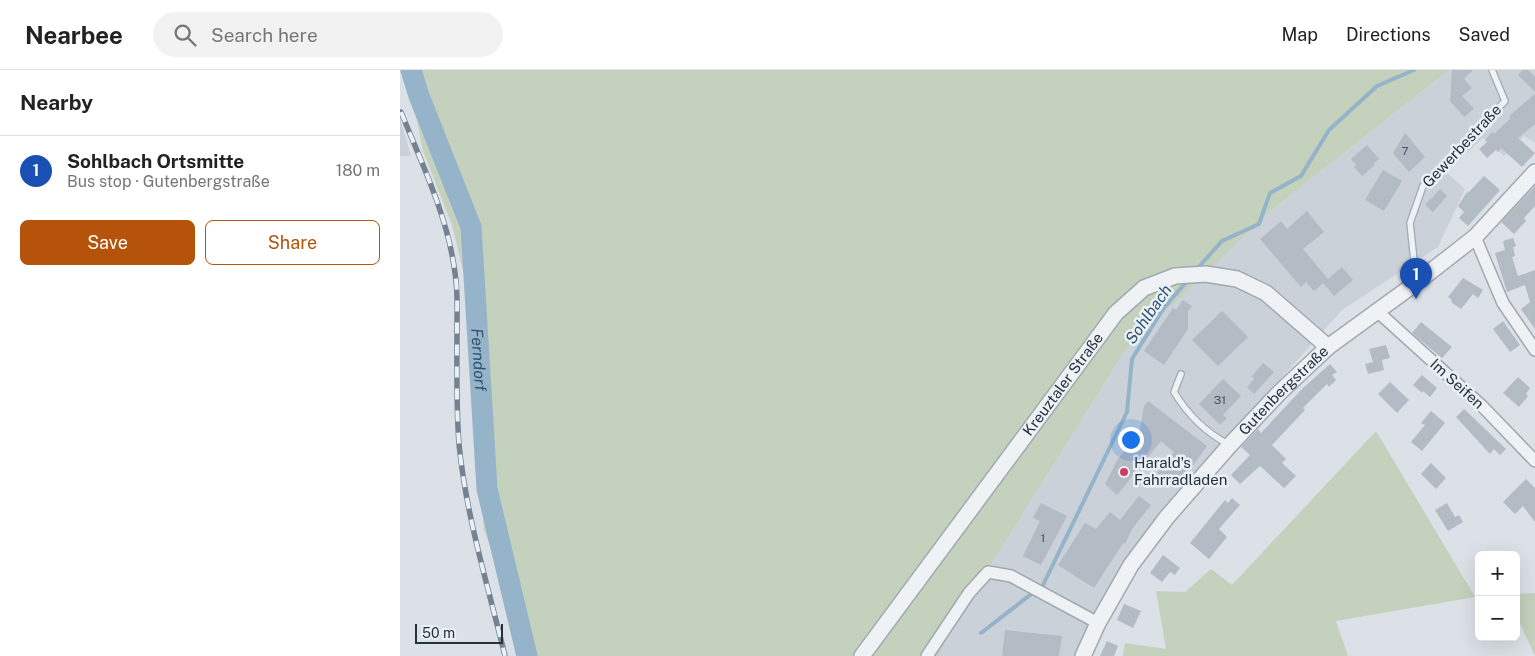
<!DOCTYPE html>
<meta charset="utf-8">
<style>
:root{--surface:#fff;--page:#f2f2f2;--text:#222;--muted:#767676;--line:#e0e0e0;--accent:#b45309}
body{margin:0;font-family:"Public Sans",sans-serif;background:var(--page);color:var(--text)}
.controls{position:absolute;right:15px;bottom:15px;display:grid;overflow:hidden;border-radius:8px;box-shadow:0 5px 20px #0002}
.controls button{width:45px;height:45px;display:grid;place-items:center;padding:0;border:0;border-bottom:1px solid var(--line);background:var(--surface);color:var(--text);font:25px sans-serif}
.scale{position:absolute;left:15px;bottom:12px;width:88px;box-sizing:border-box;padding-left:5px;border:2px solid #25313e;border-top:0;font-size:14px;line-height:18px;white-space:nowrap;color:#25313e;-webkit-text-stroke:4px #ebf0f5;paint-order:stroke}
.you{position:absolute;left:730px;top:369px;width:18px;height:18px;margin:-12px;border:4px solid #fff;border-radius:50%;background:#1a73e8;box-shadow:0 0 0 8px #1a73e833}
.badge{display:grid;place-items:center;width:32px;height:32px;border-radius:50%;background:var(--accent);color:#fff;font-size:16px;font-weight:700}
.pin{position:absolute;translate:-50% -41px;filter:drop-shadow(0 1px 2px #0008)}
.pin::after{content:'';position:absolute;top:26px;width:18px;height:15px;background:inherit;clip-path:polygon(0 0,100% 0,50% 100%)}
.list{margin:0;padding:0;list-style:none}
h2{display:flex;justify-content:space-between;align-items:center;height:65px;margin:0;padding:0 20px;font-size:21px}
h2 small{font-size:16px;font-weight:400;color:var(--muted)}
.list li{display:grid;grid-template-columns:32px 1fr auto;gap:15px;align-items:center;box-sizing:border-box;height:70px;padding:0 20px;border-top:1px solid var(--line)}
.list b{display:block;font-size:19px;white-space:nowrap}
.list p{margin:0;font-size:16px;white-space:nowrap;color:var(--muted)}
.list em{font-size:16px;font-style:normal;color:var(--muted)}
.actions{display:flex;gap:10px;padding:15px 20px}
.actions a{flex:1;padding:11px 0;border:1px solid var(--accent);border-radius:8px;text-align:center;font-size:18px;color:var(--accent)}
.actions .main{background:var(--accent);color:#fff}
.icon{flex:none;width:28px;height:28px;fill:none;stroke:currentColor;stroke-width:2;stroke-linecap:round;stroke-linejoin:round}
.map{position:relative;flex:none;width:1135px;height:586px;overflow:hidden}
header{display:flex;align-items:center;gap:30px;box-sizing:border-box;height:70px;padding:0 25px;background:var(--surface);border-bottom:1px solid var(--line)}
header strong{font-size:24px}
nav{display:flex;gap:28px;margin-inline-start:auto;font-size:18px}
.search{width:350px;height:45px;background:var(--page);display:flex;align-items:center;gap:12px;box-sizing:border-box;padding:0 18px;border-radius:28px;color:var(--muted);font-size:19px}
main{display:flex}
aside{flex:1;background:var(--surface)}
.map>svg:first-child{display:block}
.built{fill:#cad1d9}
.green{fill:#c4d1bd}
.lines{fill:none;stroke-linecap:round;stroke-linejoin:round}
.stream{stroke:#95b3c9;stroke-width:4}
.river{stroke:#95b3c9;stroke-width:21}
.building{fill:#b3bbc4}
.service-casing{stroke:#a1a9b1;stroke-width:8}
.minor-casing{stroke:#a1a9b1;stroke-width:14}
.tertiary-casing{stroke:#a1a9b1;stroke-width:18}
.service{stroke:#eff2f5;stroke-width:5.5}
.minor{stroke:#eff2f5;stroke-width:11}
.tertiary{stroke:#eff2f5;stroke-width:15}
.rail-casing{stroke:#758291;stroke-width:5.5}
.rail{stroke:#ebf0f5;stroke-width:4;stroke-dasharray:11;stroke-linecap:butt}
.poi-dot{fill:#d23b61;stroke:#ebf0f5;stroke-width:2}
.labels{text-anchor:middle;stroke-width:5;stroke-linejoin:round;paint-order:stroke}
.number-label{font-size:12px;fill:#485460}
.street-label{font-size:15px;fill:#25313e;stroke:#ebf0f5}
.poi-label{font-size:15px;fill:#25313e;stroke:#ebf0f5;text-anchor:start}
.water-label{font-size:16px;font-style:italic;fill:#2e5473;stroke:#ebf0f5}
</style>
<header>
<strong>Nearbee</strong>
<div class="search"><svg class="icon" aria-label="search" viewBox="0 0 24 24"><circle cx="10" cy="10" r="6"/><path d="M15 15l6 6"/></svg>Search here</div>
<nav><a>Map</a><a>Directions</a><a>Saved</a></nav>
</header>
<main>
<aside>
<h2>Nearby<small></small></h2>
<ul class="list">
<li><span class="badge" style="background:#1a4fb4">1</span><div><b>Sohlbach Ortsmitte</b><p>Bus stop · Gutenbergstraße</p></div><em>180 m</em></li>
</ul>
<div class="actions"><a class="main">Save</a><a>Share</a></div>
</aside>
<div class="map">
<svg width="1135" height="586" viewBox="0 0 1135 586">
<rect width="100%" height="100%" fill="#dce1e7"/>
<g class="built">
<path d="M1049,0H1135V73L1124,66L1104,86L1083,68L1046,102L1065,119L1038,177L942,240L760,445L675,586H539L555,552L724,282L869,142Z"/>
<path d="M0,48L11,86H0Z"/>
</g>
<g class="green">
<path d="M7,0H1049L869,142L724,282L555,552L539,586H131L84,460L67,217L52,155L23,81Z"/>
<path d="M976,361L1075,527L936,551L948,586H723L725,573L766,579L756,521L785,522L811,499L832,515Z"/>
<path d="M1135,523V586L1116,545V524Z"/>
</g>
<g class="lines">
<g class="stream">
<path d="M797,199L822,171L859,154L870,123L901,106L929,60L977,16L1014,0"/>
<path d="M581,563L643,515L727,342L732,289L763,239L788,210"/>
</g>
<path class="river" id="s1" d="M11,0L19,26L71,157L87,419L127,586"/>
</g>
<g class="building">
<path d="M1052,0H1073L1064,9L1072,18L1062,26L1074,39L1064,47L1050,31Z"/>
<path d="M1123,0H1128L1135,7V22L1118,5Z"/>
<path d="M1135,24V54L1118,68L1135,83L1122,97L1101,78L1098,82L1096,80L1087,88L1079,79L1087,72L1085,70L1092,62L1094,64L1111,48L1109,46Z"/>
<path d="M1005,63L1025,87L1009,102L993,83Z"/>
<path d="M967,75L979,89L973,94L975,95L962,106L954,97L956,95L951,89Z"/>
<path d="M983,100L1002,111L984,141L965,130Z"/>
<path d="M1084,106L1100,120L1068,156L1059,148L1064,142L1058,136L1067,122L1068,123Z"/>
<path d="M1135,116V136L1124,148L1126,151L1114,164L1101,152Z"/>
<path d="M1040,119L1047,126L1033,142L1025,135L1031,128L1033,129L1032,128Z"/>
<path d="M907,141L924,162L903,179L928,209L914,221L906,212L901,217L860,169L881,151L887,159Z"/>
<path d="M1113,168L1116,176L1108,179L1113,177L1115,186L1112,187L1118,206L1135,200V259L1121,239L1130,232L1125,215L1107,222L1095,183L1105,180L1103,171Z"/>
<path d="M942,197L953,210L934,226L923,213Z"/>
<path d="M1063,208L1083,220L1078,228L1073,224L1061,239L1051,232L1052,230L1048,227Z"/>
<path d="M783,230L792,236L788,241V259L764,295L744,281L773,238L776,240Z"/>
<path d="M822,241L848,267L818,296L792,270Z"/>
<path d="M1103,251L1120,275L1110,282L1093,259Z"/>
<path d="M1021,252L1052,277L1042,288L1012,263Z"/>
<path d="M986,275L990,288L982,290L984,300L968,304L965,294L973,292L969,279Z"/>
<path d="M863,293L874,302L854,324L847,317L854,309L852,306Z"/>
<path d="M930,294L937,302L932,305L936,310L929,317L927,314L903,338L905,340L872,375L886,389L882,393L896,406L884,418L860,396L840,414L831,405L850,385L841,377L858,359L861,363L901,320Z"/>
<path d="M1022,305L1037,318L1030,327L1023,321L1022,323L1013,315Z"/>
<path d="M1118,307L1130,318L1126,324L1128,326L1119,337L1103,323Z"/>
<path d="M823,309L841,326L823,345L827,348L820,355L799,334Z"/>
<path d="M990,312L1009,330L997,343L978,324Z"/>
<path d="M748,331L807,376L790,400L788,398L776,416L757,403L774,382L761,371L717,425L705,414L718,389L736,367L735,366L740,359L744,336Z"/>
<path d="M1064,339L1106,379L1100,385L1094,379L1090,384L1056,347Z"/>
<path d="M1031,341L1045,353L1022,381L1011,372L1025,355L1021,353Z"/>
<path d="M1031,393L1046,408L1036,419L1021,404Z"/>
<path d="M1126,409L1135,418V452L1123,436L1115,444L1103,432Z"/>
<path d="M739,426L751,435L732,459L725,474L723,473L694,518L658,495L685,453L696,459L710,442L720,450Z"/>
<path d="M832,428L840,435L819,459L827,467L809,489L790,473L825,430L828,433Z"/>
<path d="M641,433L667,446L641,495L623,486L640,451L633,448Z"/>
<path d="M1047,433L1055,447L1059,445L1063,452L1048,461L1035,440Z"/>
<path d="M763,485L780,498L775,505L770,502L762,512L750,503Z"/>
<path d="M724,534L741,541L733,558L717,550Z"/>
<path d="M605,560L662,566L659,586H602Z"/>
<path d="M707,571L718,576L714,586H700Z"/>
</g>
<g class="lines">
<g class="service-casing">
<g id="service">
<path d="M1016,210L1010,153L1023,116L1105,31L1092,0"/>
<path d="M781,304L774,322C788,345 805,362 828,374"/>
</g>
</g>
<g class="minor-casing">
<g id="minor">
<path d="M1075,167L1103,233L1135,280"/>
<path d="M977,241L1083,337L1135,391"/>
<path d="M527,586L569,523L588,502L611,506L698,553"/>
</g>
</g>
<g class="tertiary-casing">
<g id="tertiary">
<path id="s2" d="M462,586L716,243L744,218L775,206L806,204L837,209L866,223L928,277"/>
<path id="s3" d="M683,586L698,553L731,495L767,447L830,375L879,323L928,277L1016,213L1075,167L1135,102"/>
</g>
</g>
<use href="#service" class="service"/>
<use href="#minor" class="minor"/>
<use href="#tertiary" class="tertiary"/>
<g class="rail-casing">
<path id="rail" d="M1,42C22,94 48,147 55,203C58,221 57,239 57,257C57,296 56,335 59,374C66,446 88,516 105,586"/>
</g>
<use href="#rail" class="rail"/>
</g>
<circle class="poi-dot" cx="724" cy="402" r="5"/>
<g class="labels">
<g class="number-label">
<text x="1005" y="85">7</text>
<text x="820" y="334">31</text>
<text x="643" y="472">1</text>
</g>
<g class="street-label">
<text transform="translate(1062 76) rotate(-47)" y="5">Gewerbestraße</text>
<text transform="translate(1057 314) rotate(42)" y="5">Im Seifen</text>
<text dy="5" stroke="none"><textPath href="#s2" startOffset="338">Kreuztaler Straße</textPath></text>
<text dy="5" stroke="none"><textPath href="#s3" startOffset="335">Gutenbergstraße</textPath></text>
</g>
<g class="poi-label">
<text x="734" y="398">Harald's<tspan x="734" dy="17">Fahrradladen</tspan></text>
</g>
<g class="water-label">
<text transform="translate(748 244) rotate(-55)" y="6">Sohlbach</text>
<text dy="6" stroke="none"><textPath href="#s1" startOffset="301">Ferndorf</textPath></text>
</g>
</g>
</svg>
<div class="controls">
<button>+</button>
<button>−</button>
</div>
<div class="scale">50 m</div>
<div class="you"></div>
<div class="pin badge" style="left:1016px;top:229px;background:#1a4fb4">1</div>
</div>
</main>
